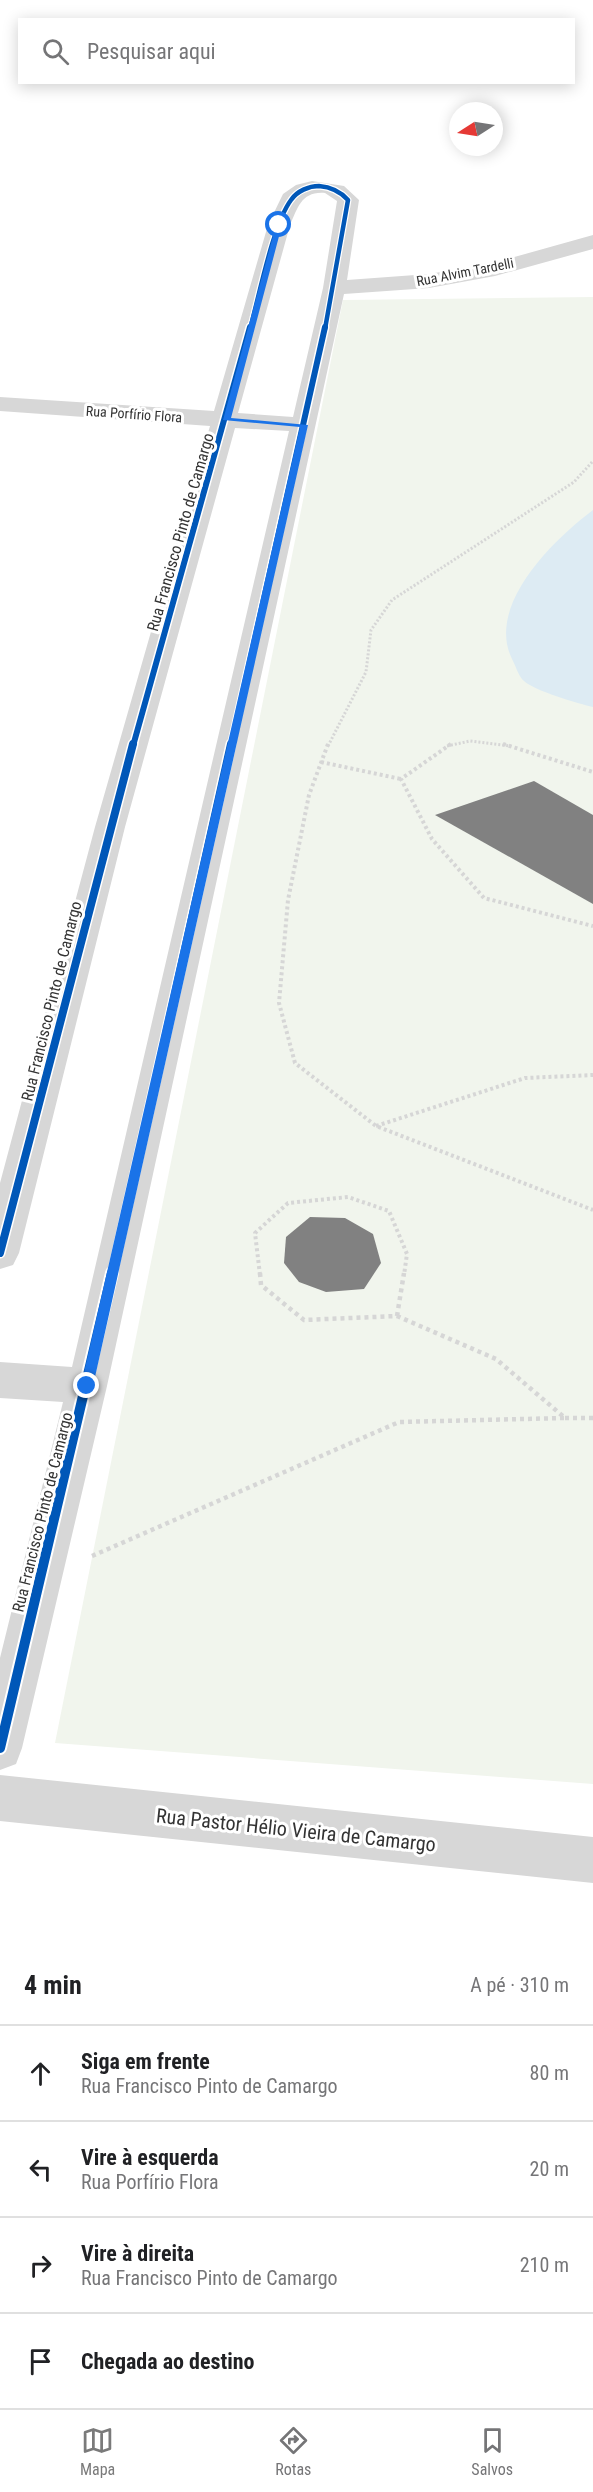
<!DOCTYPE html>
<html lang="pt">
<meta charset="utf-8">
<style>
:root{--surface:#fff;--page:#f2f2f2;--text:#202124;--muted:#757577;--line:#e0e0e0;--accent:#7a7a7a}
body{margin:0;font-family:"Roboto Condensed",sans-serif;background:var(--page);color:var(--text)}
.compass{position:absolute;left:449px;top:102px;width:54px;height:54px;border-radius:50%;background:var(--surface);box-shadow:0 3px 15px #0003;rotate:258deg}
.stop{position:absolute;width:18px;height:18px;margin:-14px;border:4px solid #1a73e8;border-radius:50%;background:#fff}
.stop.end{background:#1a73e8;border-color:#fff;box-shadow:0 2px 6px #0008}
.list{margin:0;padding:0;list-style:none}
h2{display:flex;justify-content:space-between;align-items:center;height:78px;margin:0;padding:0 24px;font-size:26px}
h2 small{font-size:20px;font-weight:400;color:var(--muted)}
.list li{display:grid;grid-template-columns:39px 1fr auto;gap:18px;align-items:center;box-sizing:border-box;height:96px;padding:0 24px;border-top:2px solid var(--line)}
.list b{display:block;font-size:22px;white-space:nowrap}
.list p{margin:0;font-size:20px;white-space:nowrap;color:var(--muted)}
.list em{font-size:20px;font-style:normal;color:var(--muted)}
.icon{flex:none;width:33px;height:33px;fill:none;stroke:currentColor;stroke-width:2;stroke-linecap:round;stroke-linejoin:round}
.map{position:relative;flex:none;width:593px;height:1946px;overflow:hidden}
.search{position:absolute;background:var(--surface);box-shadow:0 3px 15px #0003;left:18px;right:18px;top:18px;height:66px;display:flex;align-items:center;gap:15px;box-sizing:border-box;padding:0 21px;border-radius:0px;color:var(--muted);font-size:22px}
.sheet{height:462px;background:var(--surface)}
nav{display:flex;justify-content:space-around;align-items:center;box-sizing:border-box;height:84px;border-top:2px solid var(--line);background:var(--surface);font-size:16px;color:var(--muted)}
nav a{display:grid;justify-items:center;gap:3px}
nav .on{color:var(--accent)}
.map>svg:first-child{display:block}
.green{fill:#f1f5ed}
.water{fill:#ddebf3}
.building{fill:#818181}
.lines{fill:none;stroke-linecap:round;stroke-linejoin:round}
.path-far2{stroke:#d6d6d6;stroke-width:3;stroke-dasharray:2 2;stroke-linecap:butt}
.path-far1{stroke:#d6d6d6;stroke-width:4;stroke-dasharray:3 3;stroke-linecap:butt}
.path{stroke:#d6d6d6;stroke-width:4.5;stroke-dasharray:4 4;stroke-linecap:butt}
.minor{fill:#d7d7d7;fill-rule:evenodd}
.cycleway-far3-casing{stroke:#fff;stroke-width:7}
.cycleway-far2-casing{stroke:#fff;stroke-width:9}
.cycleway-far1-casing{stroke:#fff;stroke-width:11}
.cycleway-casing{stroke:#fff;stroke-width:14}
.cycleway-far3{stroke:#0057b8;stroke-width:4.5}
.cycleway-far2{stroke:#0057b8;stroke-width:6}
.cycleway-far1{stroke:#0057b8;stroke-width:8}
.cycleway{stroke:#0057b8;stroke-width:10}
.route{fill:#1a73e8}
.labels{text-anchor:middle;stroke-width:6;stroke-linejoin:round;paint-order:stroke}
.far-street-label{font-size:14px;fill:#333;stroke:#fff}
.street-label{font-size:16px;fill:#333;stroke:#fff}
.near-street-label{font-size:20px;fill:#333;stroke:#fff}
</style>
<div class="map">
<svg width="593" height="1946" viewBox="0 0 593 1946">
<rect width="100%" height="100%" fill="#fff"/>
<path class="green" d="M593,297V1784L55,1743L343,300Z"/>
<path class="water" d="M593,510V707C577,703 535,691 524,681C519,677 516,667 513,661C484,607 553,540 593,510Z"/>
<g class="building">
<path d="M534,781L593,815V904L435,815Z"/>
<path d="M310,1217L345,1218L373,1234L381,1263L364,1289L326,1292L299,1282L284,1263L286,1237Z"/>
</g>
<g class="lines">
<g class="path-far2">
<path d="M328,746L366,672L371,630L392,600L574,482L593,461"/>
<path d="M447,746L470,741L511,746"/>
</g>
<g class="path-far1">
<path d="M328,744L309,795L288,900L279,1003L295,1063L376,1126L593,1210"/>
<path d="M451,744L401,779L432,839L484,898L593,926"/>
<path d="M503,744L593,772"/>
<path d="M321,762L401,779"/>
<path d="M376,1126L525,1078L593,1075"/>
<path d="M260,1275L255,1233L288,1203L348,1197L389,1211L407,1254L404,1275"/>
</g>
<g class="path">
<path d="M260,1273L261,1285L304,1320L397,1316"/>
<path d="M397,1316L404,1273"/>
<path d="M565,1418H593"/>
<path d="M92,1556L399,1422L565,1418L496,1359L397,1316"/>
</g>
<g class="minor">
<path d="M312,181L344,186L359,200L347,280L429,274L493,263L593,235V249L495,276L429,288L344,294L107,1386L22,1748L16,1764L0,1770V1658L63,1402L0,1398V1362L72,1367L289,431L235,428L125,827L19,1253L13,1265L0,1269V1183L95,827L210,426L0,411V397L214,411L268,225L283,194L296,185ZM325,193L337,201L323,288L293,417L238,413L290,225C298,207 302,191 325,193Z"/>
<path d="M0,1775L593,1837V1883L0,1821Z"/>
</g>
<g class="cycleway-far3-casing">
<path id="cycleway-far3" d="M250,329C259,297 273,224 291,200C297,191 309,186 319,186C331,187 340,191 348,200L325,329"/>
</g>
<g class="cycleway-far2-casing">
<g id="cycleway-far2">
<path d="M133,746L250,327"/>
<path d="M231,746L325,327"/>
</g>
</g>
<g class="cycleway-far1-casing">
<g id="cycleway-far1">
<path d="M0,1253L133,744"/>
<path d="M112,1275L231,744"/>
</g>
</g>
<g class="cycleway-casing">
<path id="cycleway" d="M0,1748L112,1273"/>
</g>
<use href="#cycleway-far3" class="cycleway-far3"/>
<use href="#cycleway-far2" class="cycleway-far2"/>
<use href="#cycleway-far1" class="cycleway-far1"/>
<use href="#cycleway" class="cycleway"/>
</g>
<path class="route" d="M279,223L282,225L231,418L308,425L93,1386L87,1392L81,1386L300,427L223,420L276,225Z"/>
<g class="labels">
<g class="far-street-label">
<text transform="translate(465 272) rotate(-11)" y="5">Rua Alvim Tardelli</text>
<text transform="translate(134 414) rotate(4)" y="5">Rua Porfírio Flora</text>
</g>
<g class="street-label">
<text transform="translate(180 532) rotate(-74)" y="6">Rua Francisco Pinto de Camargo</text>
<text transform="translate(51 1001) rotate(-76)" y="6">Rua Francisco Pinto de Camargo</text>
<text transform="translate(42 1512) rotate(-76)" y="6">Rua Francisco Pinto de Camargo</text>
</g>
<g class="near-street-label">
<text transform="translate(296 1830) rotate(6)" y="7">Rua Pastor Hélio Vieira de Camargo</text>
</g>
</g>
</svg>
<svg class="compass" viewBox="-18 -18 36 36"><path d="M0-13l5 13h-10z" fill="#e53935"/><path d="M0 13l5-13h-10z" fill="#757577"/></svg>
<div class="stop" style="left:279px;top:225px"></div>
<div class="stop end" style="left:87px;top:1386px"></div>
<div class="search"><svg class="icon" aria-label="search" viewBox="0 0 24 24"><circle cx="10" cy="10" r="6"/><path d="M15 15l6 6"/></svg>Pesquisar aqui</div>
</div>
<section class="sheet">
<h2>4 min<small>A pé · 310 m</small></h2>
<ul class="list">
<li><svg class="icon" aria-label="ahead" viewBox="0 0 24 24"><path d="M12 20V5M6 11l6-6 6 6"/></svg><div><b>Siga em frente</b><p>Rua Francisco Pinto de Camargo</p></div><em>80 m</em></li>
<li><svg class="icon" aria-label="left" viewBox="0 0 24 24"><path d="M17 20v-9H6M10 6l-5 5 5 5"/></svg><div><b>Vire à esquerda</b><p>Rua Porfírio Flora</p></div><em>20 m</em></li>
<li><svg class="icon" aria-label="right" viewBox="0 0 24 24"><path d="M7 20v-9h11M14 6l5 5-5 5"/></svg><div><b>Vire à direita</b><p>Rua Francisco Pinto de Camargo</p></div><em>210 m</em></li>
<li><svg class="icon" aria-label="arrive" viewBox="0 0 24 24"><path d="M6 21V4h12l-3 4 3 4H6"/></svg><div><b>Chegada ao destino</b></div></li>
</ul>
</section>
<nav>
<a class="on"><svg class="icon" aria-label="map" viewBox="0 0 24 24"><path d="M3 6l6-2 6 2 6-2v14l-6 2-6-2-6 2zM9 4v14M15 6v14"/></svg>Mapa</a>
<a><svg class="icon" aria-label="directions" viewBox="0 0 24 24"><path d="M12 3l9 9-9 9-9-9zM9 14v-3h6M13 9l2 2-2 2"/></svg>Rotas</a>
<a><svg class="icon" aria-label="saved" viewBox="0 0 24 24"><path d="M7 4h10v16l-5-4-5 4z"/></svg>Salvos</a>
</nav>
